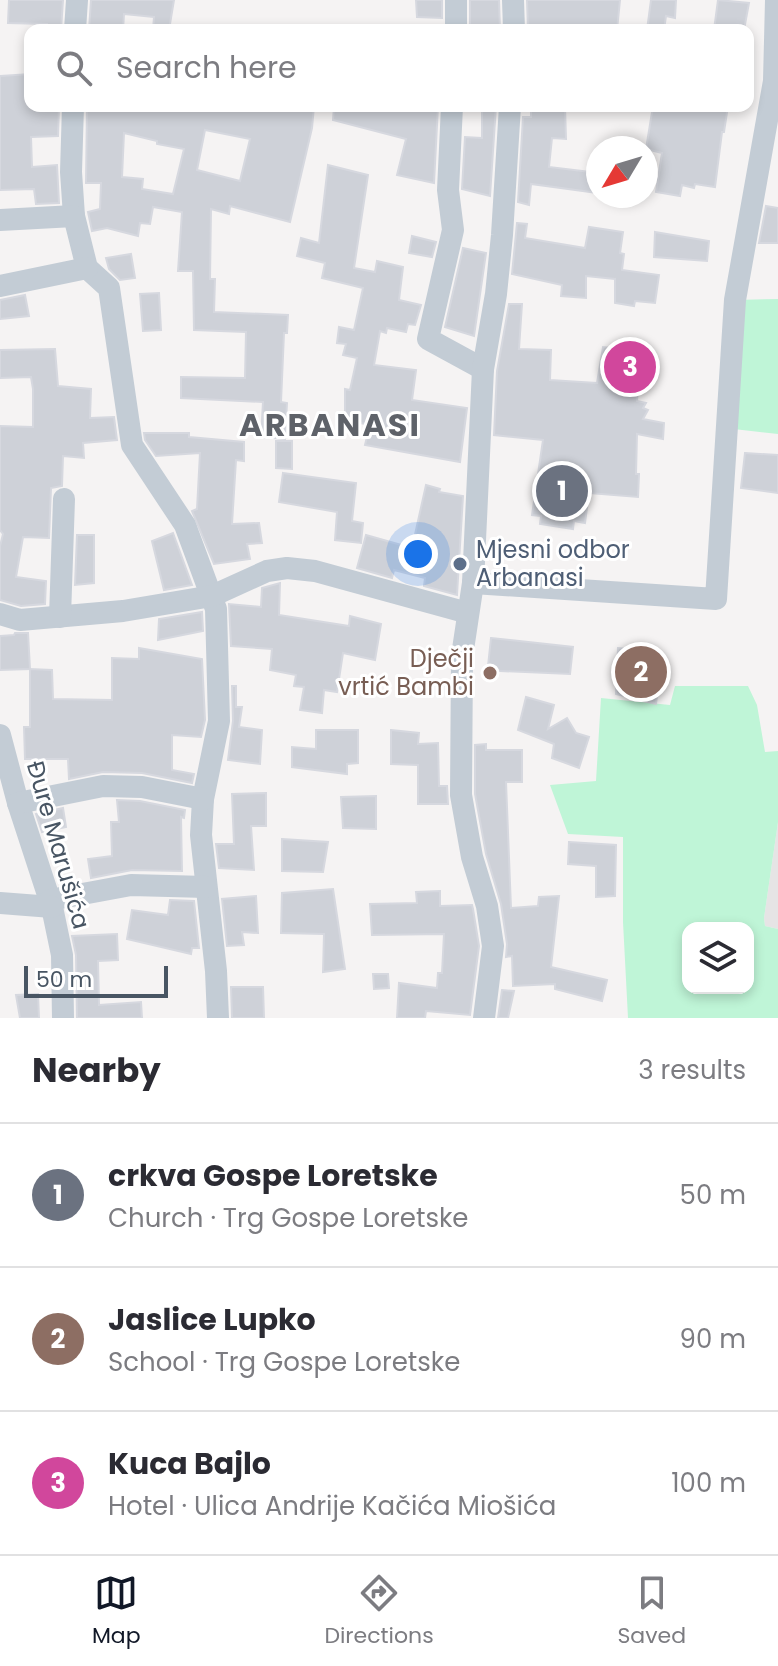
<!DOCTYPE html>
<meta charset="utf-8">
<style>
:root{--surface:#fff;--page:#f7f7f7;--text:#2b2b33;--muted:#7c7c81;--line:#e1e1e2;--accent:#111827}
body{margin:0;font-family:Poppins,sans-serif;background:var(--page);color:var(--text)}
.controls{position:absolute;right:24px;bottom:24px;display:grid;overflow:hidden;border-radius:16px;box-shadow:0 4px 12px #0003}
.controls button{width:72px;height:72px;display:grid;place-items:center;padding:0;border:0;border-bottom:2px solid var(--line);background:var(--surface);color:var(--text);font:40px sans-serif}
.compass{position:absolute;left:586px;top:136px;width:72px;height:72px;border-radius:50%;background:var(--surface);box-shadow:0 4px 12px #0003;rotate:232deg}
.scale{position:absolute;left:24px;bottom:20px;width:144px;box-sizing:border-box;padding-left:8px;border:4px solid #485563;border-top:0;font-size:22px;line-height:28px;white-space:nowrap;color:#485563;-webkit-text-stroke:6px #fff;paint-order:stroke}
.you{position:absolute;left:418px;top:554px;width:28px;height:28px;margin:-20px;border:6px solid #fff;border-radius:50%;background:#1a73e8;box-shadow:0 0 0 12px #1a73e833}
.badge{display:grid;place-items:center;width:52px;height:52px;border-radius:50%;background:var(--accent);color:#fff;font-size:26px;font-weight:700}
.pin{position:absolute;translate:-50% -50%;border:4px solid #fff;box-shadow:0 2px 8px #0006}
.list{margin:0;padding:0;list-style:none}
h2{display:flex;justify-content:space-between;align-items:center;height:104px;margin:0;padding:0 32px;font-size:34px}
h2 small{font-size:26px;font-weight:400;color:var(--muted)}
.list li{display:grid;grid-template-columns:52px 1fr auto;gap:24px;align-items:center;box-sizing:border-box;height:144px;padding:0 32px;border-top:2px solid var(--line)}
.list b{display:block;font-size:30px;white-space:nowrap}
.list p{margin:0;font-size:26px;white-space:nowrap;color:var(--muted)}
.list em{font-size:26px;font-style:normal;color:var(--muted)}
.icon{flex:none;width:44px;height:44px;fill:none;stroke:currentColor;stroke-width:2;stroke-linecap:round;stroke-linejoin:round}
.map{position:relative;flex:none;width:778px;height:1018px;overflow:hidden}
.search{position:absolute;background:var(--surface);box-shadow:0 4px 12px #0003;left:24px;right:24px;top:24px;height:88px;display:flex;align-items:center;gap:20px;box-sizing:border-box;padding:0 28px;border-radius:16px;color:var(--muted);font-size:30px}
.sheet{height:536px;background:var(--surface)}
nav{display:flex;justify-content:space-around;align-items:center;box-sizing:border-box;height:112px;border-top:2px solid var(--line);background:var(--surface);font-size:22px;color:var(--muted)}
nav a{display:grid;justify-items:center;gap:4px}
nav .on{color:var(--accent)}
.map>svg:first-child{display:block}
.education{fill:#e6e4e5}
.green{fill:#bff5d7;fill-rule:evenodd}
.building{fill:#ced1d8;stroke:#d6d8df;stroke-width:2;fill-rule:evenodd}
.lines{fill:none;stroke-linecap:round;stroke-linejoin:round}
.street{stroke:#c3ccd5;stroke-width:22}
.service-dot{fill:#5c6f8a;stroke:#fff;stroke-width:3}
.education-dot{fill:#8d6e63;stroke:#fff;stroke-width:3}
.labels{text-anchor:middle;stroke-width:6;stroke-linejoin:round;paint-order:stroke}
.service-label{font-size:24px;fill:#4e5e75;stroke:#fff;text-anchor:start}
.education-label{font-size:24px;fill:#785e54;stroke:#fff;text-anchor:end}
.street-label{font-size:24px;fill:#485563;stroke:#fff}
.district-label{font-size:32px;font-weight:bold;letter-spacing:2px;fill:#5e6269;stroke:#fff}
</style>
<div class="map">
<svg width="778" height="1018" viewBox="0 0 778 1018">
<rect width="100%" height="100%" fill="#f5f3f3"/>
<path class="education" d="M778,822V929L765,926L764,918Z"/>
<g class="green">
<path d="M778,299V434L725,428L735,300Z"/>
<path d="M675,686H748L757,705L765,752L778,751V822L764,918L765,926L778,929V1018H628L623,922V837L568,834L550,785L596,781L601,698L670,705ZM688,928H748V988H688Z"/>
</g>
<g class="building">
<path d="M9,0H63L61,30H47V24L8,23Z"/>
<path d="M91,0H174L169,30H153L154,17L124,14L123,30H89Z"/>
<path d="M416,0H442V18L417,17Z"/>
<path d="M470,0H499L500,30H470Z"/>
<path d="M527,0H620L617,30H528Z"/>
<path d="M651,0H676L675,18L666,16L664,30H647Z"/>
<path d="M718,0L749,3L744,30H714Z"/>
<path d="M30,74V106H59L58,136L31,137L32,167L57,165L59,203L36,204L34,189L0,190V76Z"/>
<path d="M87,106H314L312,128L290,222L230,206L229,214L211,209L210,279H215L214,312L288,315L287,333H284L281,402L287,403L285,439L261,437L263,402L181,398V377L245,378L246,332L194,330L193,271H178L182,212L153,207L150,224L140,223L138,236L107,228L92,231L88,212L100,209L101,183H86ZM205,130L250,139L240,181L197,170ZM124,133L157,141V144L184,149L173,194L142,189L143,179L122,177Z"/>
<path d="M334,106H438L434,183L397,175L406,139L333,120Z"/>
<path d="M482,106H496L490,196L462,189L465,137L482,138Z"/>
<path d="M531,106H565L566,139L552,138L549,167L598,173V193L531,184L529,205L518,202L523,117H531Z"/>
<path d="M653,106H728L724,132H722L715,187L695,184L694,188L682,185L680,196L656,192L662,153L646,149Z"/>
<path d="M328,165L368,175L354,268L375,272L377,261L403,267L399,300L421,305L415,325L408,324L406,332L387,328L386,333L380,331L374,365L416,370L412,400L467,408L460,462L365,445L370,425L345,420V389L350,390L357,358L343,355L346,344L337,343L339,327L354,330L363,288L322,278L325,263L297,256L301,238L319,243Z"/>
<path d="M766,206L778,208V243H759Z"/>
<path d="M517,223L527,224L525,238L585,248L589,227L623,232L620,253L624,254L622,270L659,275L655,303L635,301L634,306L615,303V279L586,276V298L561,296L562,285L512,274Z"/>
<path d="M655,232L709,241L707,261L654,257Z"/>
<path d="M412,236L436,242L432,257L409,253Z"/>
<path d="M463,248L486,253L474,336L445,327Z"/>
<path d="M131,254L135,278L120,280L109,269L106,258Z"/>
<path d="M159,293L161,330L143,331L140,294Z"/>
<path d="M25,295L29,316L0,319V300Z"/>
<path d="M509,304H522L519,349L551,350L550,380L597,383L603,347L641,351L637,401L646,403L643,408L648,410L643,419L664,423L663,439L637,434L636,474H639L638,497L589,493L585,523L574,521L573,529L540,524L541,516L532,515L543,440L494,435L497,371Z"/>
<path d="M55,349L58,386L91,389L90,418L114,417L117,440L83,443L84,458L63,456L62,486L51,488L49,538L23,537L16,577L46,581L45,604L21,606L0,600V546L3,534L0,530V426L33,427V389L31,377L0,378V350Z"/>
<path d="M144,433H189V437L244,442V461L236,460L232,524L259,523L262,543L247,544L250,559L214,564L192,511L197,509L200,453L156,456L145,440Z"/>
<path d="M276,441H292V469L276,468Z"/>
<path d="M745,453L778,455V493L741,488Z"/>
<path d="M283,473L356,483L352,521L363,523L361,543L335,540L337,512L279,502Z"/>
<path d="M426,485L440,489L439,492L463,496L457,595L424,586L425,578L394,570L392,578L357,568L366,535L412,548Z"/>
<path d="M173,533L192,585L164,590L152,541Z"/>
<path d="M77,535H94V583L75,585Z"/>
<path d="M280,583L279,615L349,626L350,616L381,624L375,660L343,653L337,692L324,690L322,713L300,710L304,687L294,686L296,675L270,670L272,649L231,646L229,604L261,607L262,588Z"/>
<path d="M202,612L203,631L158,640L159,619Z"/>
<path d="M15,633H28L30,669L0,670V636L14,635Z"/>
<path d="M491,638L573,647L570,674L500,671L488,666Z"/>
<path d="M139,648L202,659L205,720L201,737L172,735V770L194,774L192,783L142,773L103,772L69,779L68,759H25L24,727H30V669L52,670L53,699L112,700V658L139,659Z"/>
<path d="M618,648L662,653L656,704L616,694Z"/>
<path d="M232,686H236V707H242L239,727L262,730L260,764L228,760L233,721Z"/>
<path d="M526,697L554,705L548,729L567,718L576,733L589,737L579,768L552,758L554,744L518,730Z"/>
<path d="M316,730H358V763L347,764V774L292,767V747L316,749Z"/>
<path d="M391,730L419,733L418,744L438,743L439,786H447L448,804H418V765L391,764Z"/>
<path d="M486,744V750H522V782H506L511,908L538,906L539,897L559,896L551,967L607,980L602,1001L555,989V984L513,986L512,956L506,957L507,944L501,904L486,854L475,794V745Z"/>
<path d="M266,793V826H251L254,870L219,868L216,844H234L232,794Z"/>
<path d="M376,796V829L343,828L341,797Z"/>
<path d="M117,800L140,801L185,810L184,818L181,817L182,871L132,870L91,878L88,859L112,856L111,822H119Z"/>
<path d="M63,808L66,827L42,832L36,814Z"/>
<path d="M282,839L328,842L323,872L282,871Z"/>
<path d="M569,842L616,845L615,896L596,897V866L568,864Z"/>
<path d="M333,889L345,969L323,972L324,934L281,933L282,893Z"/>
<path d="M440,891V906L472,905L473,909L479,946L470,1015L426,1011L425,1018H397L399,983L437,988L438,973H442L444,934L372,935L370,904L417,903L416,892Z"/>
<path d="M256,896L258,933L242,932L244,945L227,946L222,899Z"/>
<path d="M170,900L194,901L199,948H192L191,954L127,939L132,910L168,915Z"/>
<path d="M117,934L118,960L98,961L99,1005L141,1002L142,1018H77L76,955L72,936Z"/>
<path d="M373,974H388L389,988L374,989Z"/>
<path d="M231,987H263L264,1018H232Z"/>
<path d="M502,990L514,991L508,1018H498Z"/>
<path d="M38,994L39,1018H20L16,995Z"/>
</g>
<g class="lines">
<g class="street">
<path d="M456,0V30"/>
<path d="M513,0L514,30"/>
<path d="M75,30L77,0"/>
<path d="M73,106L71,172L74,216L87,268L109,288L132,445L185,525L216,609L219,721L203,799L201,835L216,971L218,1018"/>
<path d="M452,106L448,190L453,230L428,339L483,369"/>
<path d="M0,220L74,216"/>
<path d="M0,286L87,268"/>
<path d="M473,583L716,599L735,300L774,81L776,0"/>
<path d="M0,614L20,620L123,611L212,596L267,571L287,568L315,571L468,613"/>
<path d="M60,617L64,499"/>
<path d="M0,735L18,803L52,907L62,955L63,1018"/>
<path d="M18,803L103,786L142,787L203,799"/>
<path d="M50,900L131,885L206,887"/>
<path d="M0,903L52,907"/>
<path d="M484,1018L493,946L487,906L472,857L461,795L462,656L473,583L483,369L496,294L502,235L510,106"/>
</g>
</g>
<circle class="service-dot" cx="460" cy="564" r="8"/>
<circle class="education-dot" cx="490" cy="673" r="8"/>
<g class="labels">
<g class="service-label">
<text x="476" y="558">Mjesni odbor<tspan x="476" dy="28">Arbanasi</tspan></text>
</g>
<g class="education-label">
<text x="474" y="667">Dječji<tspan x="474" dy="28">vrtić Bambi</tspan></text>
</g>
<g class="street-label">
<text transform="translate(58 845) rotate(74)" y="8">Đure Marušića</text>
</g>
<g class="district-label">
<text x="330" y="436">ARBANASI</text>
</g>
</g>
</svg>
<div class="controls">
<button><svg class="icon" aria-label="layers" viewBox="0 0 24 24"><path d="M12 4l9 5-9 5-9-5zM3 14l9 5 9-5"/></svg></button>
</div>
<svg class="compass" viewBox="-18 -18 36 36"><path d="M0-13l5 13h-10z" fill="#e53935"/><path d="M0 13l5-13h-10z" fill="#7c7c81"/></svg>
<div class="scale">50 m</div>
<div class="you"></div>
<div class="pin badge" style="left:562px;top:491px;background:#6b7280">1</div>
<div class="pin badge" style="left:641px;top:672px;background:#8d6e63">2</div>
<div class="pin badge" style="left:630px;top:367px;background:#d1479c">3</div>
<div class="search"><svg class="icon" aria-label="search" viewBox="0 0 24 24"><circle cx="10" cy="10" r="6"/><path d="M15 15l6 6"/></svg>Search here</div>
</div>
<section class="sheet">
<h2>Nearby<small>3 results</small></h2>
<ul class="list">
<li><span class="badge" style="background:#6b7280">1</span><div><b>crkva Gospe Loretske</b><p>Church · Trg Gospe Loretske</p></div><em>50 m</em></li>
<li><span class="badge" style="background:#8d6e63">2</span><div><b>Jaslice Lupko</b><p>School · Trg Gospe Loretske</p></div><em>90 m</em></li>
<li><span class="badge" style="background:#d1479c">3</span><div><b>Kuca Bajlo</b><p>Hotel · Ulica Andrije Kačića Miošića</p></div><em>100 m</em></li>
</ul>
</section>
<nav>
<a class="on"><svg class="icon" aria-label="map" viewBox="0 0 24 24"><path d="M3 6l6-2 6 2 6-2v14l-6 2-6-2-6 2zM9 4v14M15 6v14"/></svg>Map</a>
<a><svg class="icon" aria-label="directions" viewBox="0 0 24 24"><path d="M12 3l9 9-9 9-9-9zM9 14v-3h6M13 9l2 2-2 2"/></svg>Directions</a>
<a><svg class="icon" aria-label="saved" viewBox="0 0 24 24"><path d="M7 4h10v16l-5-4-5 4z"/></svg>Saved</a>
</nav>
